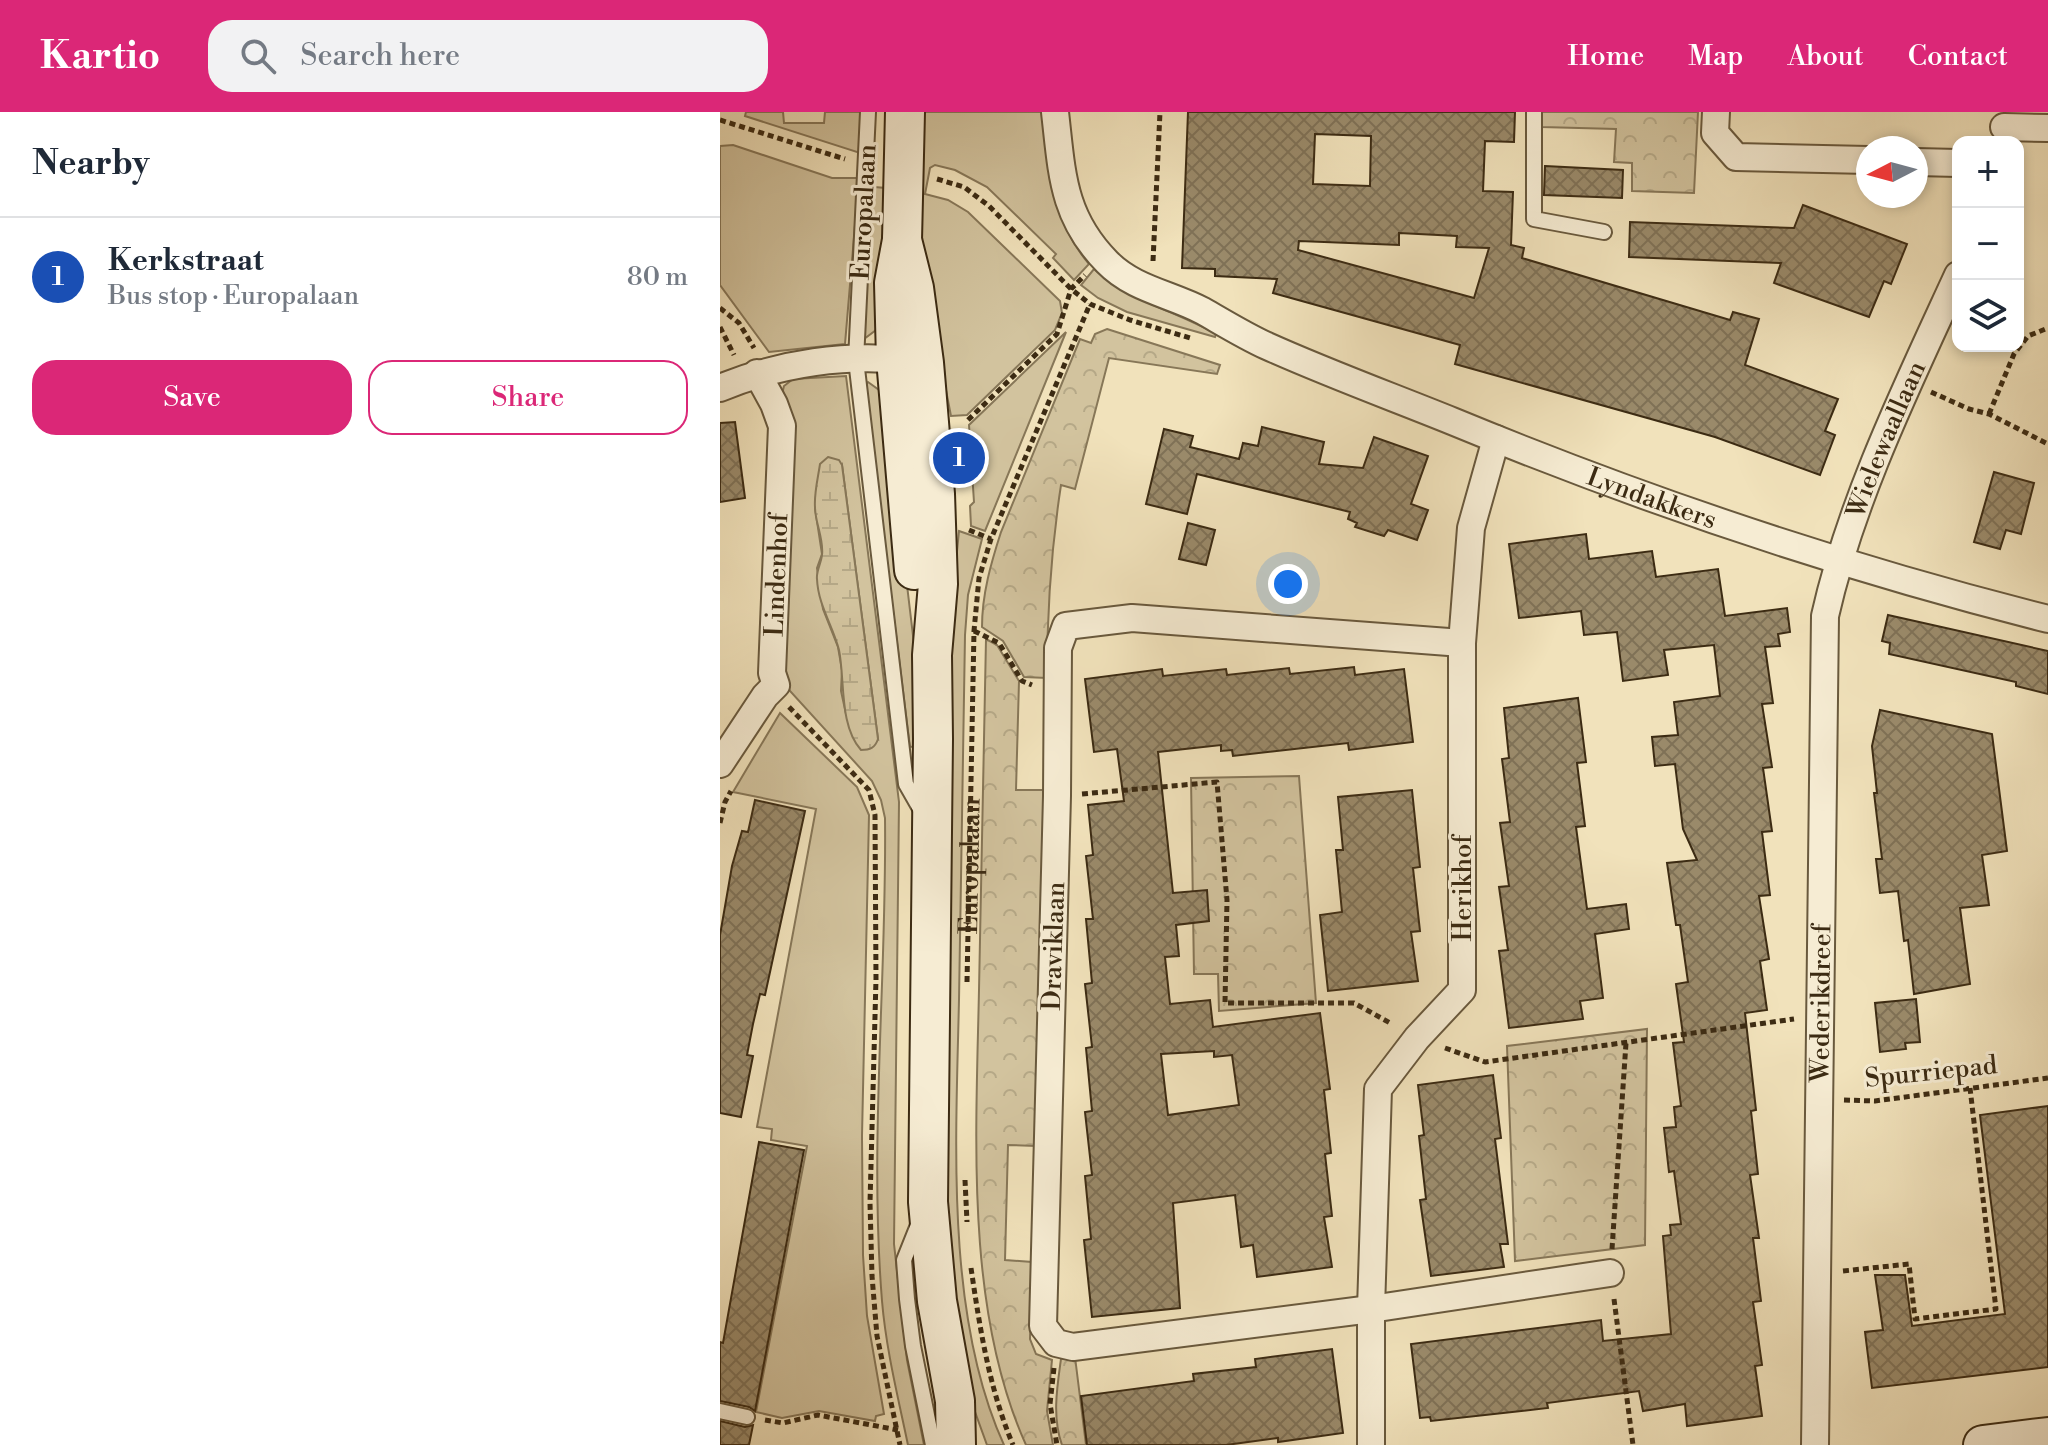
<!DOCTYPE html>
<meta charset="utf-8">
<style>
:root{--surface:#fff;--page:#f2f2f3;--text:#1f2937;--muted:#747a83;--line:#e0e1e3;--accent:#db2777}
body{margin:0;font-family:"Libre Bodoni",serif;background:var(--page);color:var(--text)}
.controls{position:absolute;right:24px;top:24px;display:grid;overflow:hidden;border-radius:16px;box-shadow:0 4px 12px #0003}
.controls button{width:72px;height:72px;display:grid;place-items:center;padding:0;border:0;border-bottom:2px solid var(--line);background:var(--surface);color:var(--text);font:40px sans-serif}
.compass{position:absolute;left:1136px;top:24px;width:72px;height:72px;border-radius:50%;background:var(--surface);box-shadow:0 4px 12px #0003;rotate:264deg}
.you{position:absolute;left:568px;top:472px;width:28px;height:28px;margin:-20px;border:6px solid #fff;border-radius:50%;background:#1a73e8;box-shadow:0 0 0 12px #1a73e833}
.badge{display:grid;place-items:center;width:52px;height:52px;border-radius:50%;background:var(--accent);color:#fff;font-size:26px;font-weight:700}
.pin{position:absolute;translate:-50% -50%;border:4px solid #fff;box-shadow:0 2px 8px #0006}
.list{margin:0;padding:0;list-style:none}
h2{display:flex;justify-content:space-between;align-items:center;height:104px;margin:0;padding:0 32px;font-size:34px}
h2 small{font-size:26px;font-weight:400;color:var(--muted)}
.list li{display:grid;grid-template-columns:52px 1fr auto;gap:24px;align-items:center;box-sizing:border-box;height:120px;padding:0 32px;border-top:2px solid var(--line)}
.list b{display:block;font-size:30px;white-space:nowrap}
.list p{margin:0;font-size:26px;white-space:nowrap;color:var(--muted)}
.list em{font-size:26px;font-style:normal;color:var(--muted)}
.actions{display:flex;gap:16px;padding:24px 32px}
.actions a{flex:1;padding:18px 0;border:2px solid var(--accent);border-radius:24px;text-align:center;font-size:28px;color:var(--accent)}
.actions .main{background:var(--accent);color:#fff}
.icon{flex:none;width:44px;height:44px;fill:none;stroke:currentColor;stroke-width:2;stroke-linecap:round;stroke-linejoin:round}
.map{position:relative;flex:none;width:1328px;height:1333px;overflow:hidden}
header{display:flex;align-items:center;gap:48px;box-sizing:border-box;height:112px;padding:0 40px;background:var(--accent);color:#fff}
header strong{font-size:38px}
nav{display:flex;gap:44px;margin-inline-start:auto;font-size:28px}
.search{width:560px;height:72px;background:var(--page);display:flex;align-items:center;gap:20px;box-sizing:border-box;padding:0 28px;border-radius:24px;color:var(--muted);font-size:30px}
main{display:flex}
aside{flex:1;background:var(--surface)}
.map>svg:first-child{display:block}
.grass{fill:#d2c39e;stroke:#877758;stroke-width:2;fill-rule:evenodd}
.forest{fill:url(#forest-crowns);stroke:#877758;stroke-width:2}
.wetland{fill:url(#wetland-marsh);stroke:#877758;stroke-width:2}
.building{fill:url(#building-cross-hatch);stroke:#3c2b13;stroke-width:2;fill-rule:evenodd}
.lines{fill:none;stroke-linecap:round;stroke-linejoin:round}
.lane-casing{stroke:#69593d;stroke-width:18}
.street-casing{stroke:#69593d;stroke-width:30}
.secondary-casing{stroke:#3c2b13;stroke-width:42}
.path{stroke:#3c2b13;stroke-width:5;stroke-dasharray:6 4;stroke-linecap:butt}
.lane{stroke:#f6ecd3;stroke-width:14}
.street{stroke:#f6ecd3;stroke-width:26}
.secondary{stroke:#f6ecd3;stroke-width:38}
.labels{text-anchor:middle;stroke-width:6;stroke-linejoin:round;paint-order:stroke}
.street-label{font-size:26px;fill:#3c2b13;stroke:#f6ecd3}
</style>
<header>
<strong>Kartio</strong>
<div class="search"><svg class="icon" aria-label="search" viewBox="0 0 24 24"><circle cx="10" cy="10" r="6"/><path d="M15 15l6 6"/></svg>Search here</div>
<nav><a>Home</a><a>Map</a><a>About</a><a>Contact</a></nav>
</header>
<main>
<aside>
<h2>Nearby<small></small></h2>
<ul class="list">
<li><span class="badge" style="background:#1a4fb4">1</span><div><b>Kerkstraat</b><p>Bus stop · Europalaan</p></div><em>80 m</em></li>
</ul>
<div class="actions"><a class="main">Save</a><a>Share</a></div>
</aside>
<div class="map">
<svg width="1328" height="1333" viewBox="0 0 1328 1333">
<defs>
<pattern id="forest-crowns" width="20" height="18" patternUnits="userSpaceOnUse" patternTransform="scale(2)"><rect width="20" height="18" fill="#d2c39e"/><path d="M2 6a3 3 0 1 1 6 0M12 15a3 3 0 1 1 6 0" fill="none" stroke="#b5a887"/></pattern>
<pattern id="wetland-marsh" width="20" height="14" patternUnits="userSpaceOnUse" patternTransform="scale(2)"><rect width="20" height="14" fill="#d2c39e"/><path d="M1 5h8M5 5V1M11 12h8M15 12V8" fill="none" stroke="#b5a887"/></pattern>
<pattern id="building-cross-hatch" width="8" height="8" patternUnits="userSpaceOnUse" patternTransform="scale(2)"><rect width="8" height="8" fill="#9a8a6a"/><path d="M0 0l8 8M0 8l8-8" fill="none" stroke="#7f7156"/></pattern>
</defs>
<rect width="100%" height="100%" fill="#f1e2bb"/>
<filter id="stains"><feTurbulence type="fractalNoise" baseFrequency=".0025" numOctaves="4"/><feColorMatrix values="0 0 0 0 .2 0 0 0 0 .09 0 0 0 0 .02 0 0 0 .5 -.17"/></filter>
<radialGradient id="worn" r=".72"><stop offset=".6" stop-color="#630" stop-opacity="0"/><stop offset="1" stop-color="#630" stop-opacity=".3"/></radialGradient>
<g class="grass">
<path d="M26,0H63L64,11H104L105,0H143L140,41L25,4Z"/>
<path d="M199,0H323C330,57 330,106 369,152L354,168L333,146L336,142L267,75L235,58L215,53L210,56L205,82L228,88L248,100L340,189L342,201L335,218L247,303L231,304L199,140Z"/>
<path d="M13,33L112,66H139L125,232L49,240L0,173V34Z"/>
<path d="M154,75L166,76L163,208L156,218L144,227V190Z"/>
<path d="M374,157C410,189 455,199 496,222L495,225L407,200L378,186L361,173Z"/>
<path d="M346,220L265,419L251,414L250,394L254,390L249,313Z"/>
<path d="M126,264L179,690L174,1132L187,1248L204,1333H188C178,1285 166,1237 162,1189C149,1028 167,866 165,706L161,688L152,669L70,579L65,569L64,558L72,358L63,278L64,274L73,267ZM122,353L158,627L126,602L121,579L122,558L118,535L103,497L97,456L102,442L95,396Z"/>
<path d="M148,270L159,278L165,288L194,532L199,634L190,635L145,273Z"/>
<path d="M239,419L262,427L248,483L245,523C243,645 241,767 239,888C236,1027 225,1204 284,1333H267L250,1286L224,1107L227,540Z"/>
<path d="M60,601L137,675L149,703L142,1024L143,1143L147,1204L164,1302L156,1304L155,1309L99,1299L62,1306L36,1300L87,1034L51,1028L52,1017L37,1015L96,697L13,680Z"/>
</g>
<g class="forest">
<path d="M822,0H978L974,81L912,79V51L894,50L896,17L822,15Z"/>
<path d="M387,217L500,253L497,262L389,246L355,377L341,373C331,438 327,501 327,566L304,565L283,529L262,515C262,482 271,451 281,420L360,227L371,231L375,222Z"/>
<path d="M266,527L277,533L299,569L296,678H324L315,1034L288,1033L285,1148L312,1150L310,1227L316,1242L332,1248L327,1299L333,1333H306C245,1198 256,1024 259,878C261,761 263,644 266,527Z"/>
<path d="M579,664L596,891L499,899L498,862H474L471,666Z"/>
<path d="M927,917L925,1133L795,1149L787,934Z"/>
<path d="M355,1245L366,1333H342C332,1305 337,1276 341,1247Z"/>
</g>
<path class="wetland" d="M108,345L119,348L122,353L158,627C155,636 150,638 141,638C119,614 125,567 119,538C113,514 98,493 97,467C96,459 101,452 102,443C104,427 95,411 95,395C94,381 98,366 100,352Z"/>
<g class="building">
<path d="M468,0H795L794,30L765,29L763,79L793,80L791,133L804,136L802,146L1010,208L1013,200L1039,207L1025,253L1118,287L1105,319L1115,323L1100,363L995,325L735,252L740,233L553,181L557,167L495,164V157L462,156ZM595,22L651,24L650,74L593,72ZM679,121L737,124L736,135L769,136L754,186L578,138L579,129L679,133Z"/>
<path d="M825,54L903,58L902,86L824,83Z"/>
<path d="M1083,93L1187,132L1171,172L1164,169L1149,205L1054,171L1061,151L909,145L910,110L1074,116Z"/>
<path d="M15,310L25,386L0,390V311Z"/>
<path d="M542,315L604,330L599,352L643,356L654,325L708,344L691,392L708,398L697,428L668,418L664,424L635,415L637,411L628,407L630,400L477,362L467,402L426,392L444,317L473,324L470,335L519,347L523,331L538,334Z"/>
<path d="M1274,360L1314,371L1301,422L1286,418L1280,437L1254,430Z"/>
<path d="M468,411L495,418L486,453L459,447Z"/>
<path d="M866,422L869,447L932,439L936,465L998,457L1005,504L1067,496L1070,520L1058,522L1060,534L1045,535L1053,591L1042,592L1052,655L1043,656L1052,719L1042,720L1050,783L1039,784L1049,847L1040,849L1047,898L1025,901L1036,998L1031,999L1038,1062L1030,1063L1039,1126H1033L1041,1189L1033,1190L1042,1253L1035,1254L1042,1304L967,1314L965,1292L923,1299L919,1279L827,1291L828,1296L711,1309L710,1305L700,1306L691,1232L881,1208L883,1229L951,1222L943,1124L951,1123L950,1113L961,1112L954,1059L949,1060L944,1016L956,1015L954,995L961,994L953,931L964,930L956,872L968,870L960,813H956L947,751L977,748L963,717L955,652L935,654L932,625L958,623L954,590L1000,584L994,533L944,538L948,563L903,569L897,520L864,523L861,499L799,506L789,432Z"/>
<path d="M1168,503L1328,539V582L1296,574V570L1169,542L1170,531L1162,529Z"/>
<path d="M634,555L635,563L684,557L693,630L629,638L628,631L513,644L512,638L501,639V633L438,640L453,781L487,778L489,809L456,813L459,844L445,845L450,892L490,888L493,915L600,901L610,977L604,978L611,1041L605,1042L612,1104L604,1105L612,1155L537,1165L533,1133L521,1135L515,1083L453,1091L460,1196L372,1205L364,1128L371,1127L365,1064L372,1063L365,1000L372,999L366,936L372,935L365,872L372,871L366,807H373L366,744L373,743L368,693L404,689L397,637L374,640L365,567L442,557L443,564L506,557L507,563L569,556L570,562ZM494,939V945L512,943L519,993L448,1003L441,942Z"/>
<path d="M858,586L866,650L857,651L865,714L856,715L867,797L906,792L909,817L875,822L883,886L860,889L863,907L789,916L779,839L788,838L779,775L789,774L780,711L790,710L782,647L789,646L784,596Z"/>
<path d="M1160,598L1272,622L1287,739L1262,743L1269,793L1240,796L1250,872L1194,882L1188,828L1184,829L1178,779L1160,781L1156,747H1162L1154,681H1157L1152,634Z"/>
<path d="M692,678L700,755L693,756L700,819L691,820L698,869L608,879L600,803L622,800L616,738H623L618,685Z"/>
<path d="M35,688L85,699L45,883L40,882L33,912L27,943L33,944L21,1005L0,1001V823L12,754L22,719L28,720Z"/>
<path d="M1196,887L1200,930L1185,931L1186,937L1160,940L1155,891Z"/>
<path d="M773,963L781,1026L775,1027L788,1132H780L784,1155L711,1164L700,1088L706,1087L699,1024L704,1023L698,973Z"/>
<path d="M1328,994V1255L1152,1276L1145,1220L1163,1218L1155,1163H1185L1192,1214L1285,1202L1260,1003Z"/>
<path d="M39,1030L84,1038L35,1299L29,1295L0,1289V1230L3,1231Z"/>
<path d="M612,1237L623,1321L558,1330V1326L506,1333H367L361,1284L474,1269L473,1262L536,1255L535,1247Z"/>
<path d="M0,1309L25,1315L33,1313L29,1333H0Z"/>
</g>
<g class="lines">
<g class="lane-casing">
<g id="lane">
<path d="M148,0L136,248L186,672L202,700"/>
<path d="M814,0V107L884,120"/>
<path d="M198,1113L184,1148L187,1187L193,1234L213,1333"/>
<path d="M0,1299L27,1305"/>
</g>
</g>
<g class="street-casing">
<g id="street">
<path id="s2" d="M335,0C342,61 342,104 387,150C413,177 451,182 483,199C504,211 525,224 547,234C607,261 670,284 732,309C926,389 1125,456 1328,507"/>
<path d="M996,0L995,21L1016,45L1148,48"/>
<path d="M1284,15L1328,16"/>
<path d="M1196,50L1238,51"/>
<path d="M0,276C60,251 128,241 192,249"/>
<path d="M742,531L412,506L346,514L338,536L337,684L323,1214L336,1231L353,1235L651,1197L890,1161"/>
<path id="s3" d="M0,652L45,584L56,573L52,561L62,314L54,292L37,261"/>
<path d="M651,1333V1197L658,977L697,926L742,878V531L751,416L776,327"/>
<path id="s4" d="M1095,1333L1105,504C1131,388 1188,272 1238,163"/>
</g>
</g>
<g class="secondary-casing">
<g id="secondary">
<path d="M185,0L182,128L174,171L176,247L194,458"/>
<path d="M182,128L194,176L204,251L215,382L218,472L212,543L213,627L208,1090L217,1189L235,1289L236,1333"/>
<path d="M1263,1333L1328,1325"/>
</g>
</g>
<g class="path">
<path d="M0,8L125,47"/>
<path d="M217,67L244,75L269,94L351,177L370,192L410,208L470,226"/>
<path d="M433,149L440,0"/>
<path d="M0,196L19,211L34,236"/>
<path d="M0,215L14,243"/>
<path d="M1211,280L1249,297L1269,302L1328,332"/>
<path d="M1269,302L1294,242L1308,224L1328,216"/>
<path d="M248,308L337,222L351,177L365,163"/>
<path d="M249,418L271,427"/>
<path d="M254,519L279,531L302,569L312,573"/>
<path d="M69,595L149,678L155,703L156,867L150,1091L152,1164L157,1224L180,1333"/>
<path d="M362,682L497,670L507,788L505,891H634L672,912"/>
<path d="M0,711L5,690L11,679"/>
<path id="s1" d="M247,870L254,519L259,466L271,427L370,192"/>
<path d="M725,936L765,950L1074,907"/>
<path d="M1124,988L1155,989L1328,966"/>
<path d="M245,1068L247,1110"/>
<path d="M892,1137L906,931"/>
<path d="M251,1156C260,1217 269,1276 293,1333"/>
<path d="M1123,1159L1189,1152L1195,1207L1276,1197L1250,976"/>
<path d="M894,1187L913,1333"/>
<path d="M334,1256L330,1292L337,1333"/>
<path d="M45,1308L63,1311L98,1303L178,1318"/>
</g>
<use href="#lane" class="lane"/>
<use href="#street" class="street"/>
<use href="#secondary" class="secondary"/>
</g>
<g class="labels">
<g class="street-label">
<text transform="translate(143 100) rotate(-87)" y="9">Europalaan</text>
<text dy="9" stroke="none"><textPath href="#s4" startOffset="1016">Wielewaallaan</textPath></text>
<text dy="9" stroke="none"><textPath href="#s2" startOffset="758">Lyndakkers</textPath></text>
<text dy="9" stroke="none"><textPath href="#s3" startOffset="208">Lindenhof</textPath></text>
<text dy="9" stroke="none"><textPath href="#s1" startOffset="116">Europalaan</textPath></text>
<text transform="translate(742 776) rotate(-90)" y="9">Herikhof</text>
<text transform="translate(333 834) rotate(-88)" y="9">Draviklaan</text>
<text dy="9" stroke="none"><textPath href="#s4" startOffset="442">Wederikdreef</textPath></text>
<text transform="translate(1211 959) rotate(-6)" y="9">Spurriepad</text>
</g>
</g>
<rect width="100%" height="100%" filter="url(#stains)"/>
<rect width="100%" height="100%" fill="url(#worn)"/>
</svg>
<div class="controls">
<button>+</button>
<button>−</button>
<button><svg class="icon" aria-label="layers" viewBox="0 0 24 24"><path d="M12 4l9 5-9 5-9-5zM3 14l9 5 9-5"/></svg></button>
</div>
<svg class="compass" viewBox="-18 -18 36 36"><path d="M0-13l5 13h-10z" fill="#e53935"/><path d="M0 13l5-13h-10z" fill="#747a83"/></svg>
<div class="you"></div>
<div class="pin badge" style="left:239px;top:346px;background:#1a4fb4">1</div>
</div>
</main>
